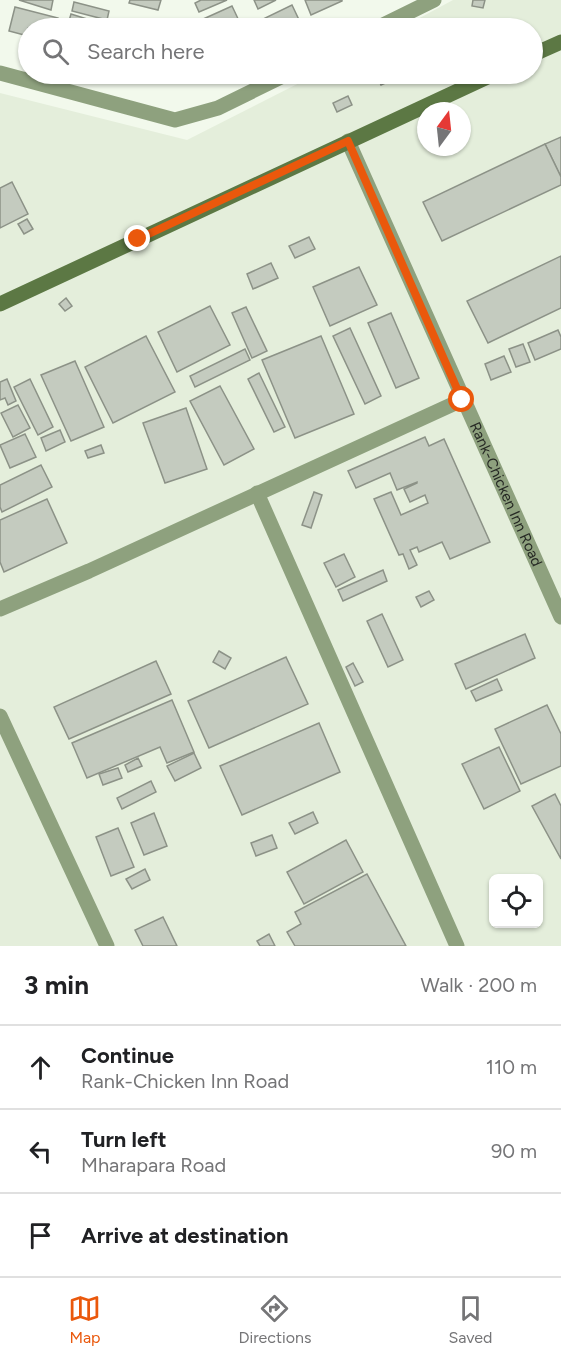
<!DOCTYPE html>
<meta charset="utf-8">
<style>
:root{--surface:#fff;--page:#f6f6f6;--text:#202124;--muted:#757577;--line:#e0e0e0;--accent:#ea580c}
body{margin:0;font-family:Figtree,sans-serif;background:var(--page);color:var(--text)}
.controls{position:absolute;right:18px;bottom:18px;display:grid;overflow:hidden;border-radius:9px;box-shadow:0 2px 4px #0004}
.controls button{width:54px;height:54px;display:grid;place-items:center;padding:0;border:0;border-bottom:2px solid var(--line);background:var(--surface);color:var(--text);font:30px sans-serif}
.compass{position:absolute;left:417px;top:102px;width:54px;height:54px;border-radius:50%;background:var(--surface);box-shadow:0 2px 4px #0004;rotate:15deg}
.stop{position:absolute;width:18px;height:18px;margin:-14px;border:4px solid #ea580c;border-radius:50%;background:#fff}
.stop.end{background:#ea580c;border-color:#fff;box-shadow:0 2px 6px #0008}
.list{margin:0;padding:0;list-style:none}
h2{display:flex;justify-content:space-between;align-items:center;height:78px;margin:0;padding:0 24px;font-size:26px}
h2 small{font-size:20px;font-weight:400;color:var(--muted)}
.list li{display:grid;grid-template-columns:39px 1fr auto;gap:18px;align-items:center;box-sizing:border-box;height:84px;padding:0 24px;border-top:2px solid var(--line)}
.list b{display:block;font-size:22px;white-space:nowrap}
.list p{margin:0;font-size:20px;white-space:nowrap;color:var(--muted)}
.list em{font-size:20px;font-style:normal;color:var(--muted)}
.icon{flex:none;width:33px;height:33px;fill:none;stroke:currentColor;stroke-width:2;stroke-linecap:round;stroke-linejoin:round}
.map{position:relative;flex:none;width:561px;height:946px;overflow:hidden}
.search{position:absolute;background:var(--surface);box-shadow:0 2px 4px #0004;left:18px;right:18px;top:18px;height:66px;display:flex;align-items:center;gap:15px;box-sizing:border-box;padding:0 21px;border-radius:33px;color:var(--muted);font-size:22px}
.sheet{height:330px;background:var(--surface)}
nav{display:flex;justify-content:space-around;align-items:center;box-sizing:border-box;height:84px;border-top:2px solid var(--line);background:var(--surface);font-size:16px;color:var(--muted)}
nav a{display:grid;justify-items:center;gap:3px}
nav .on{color:var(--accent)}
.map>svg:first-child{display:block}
.built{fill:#e4eedb;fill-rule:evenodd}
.building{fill:#c4cbbf;stroke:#8c9287;stroke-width:1.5}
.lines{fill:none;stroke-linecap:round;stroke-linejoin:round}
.street{stroke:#8ea17e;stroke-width:15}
.secondary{stroke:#5c7844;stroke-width:15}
.route{stroke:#ea580c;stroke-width:8}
.labels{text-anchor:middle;stroke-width:4.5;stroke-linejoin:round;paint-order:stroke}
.street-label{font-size:15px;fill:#262924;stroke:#f2f9ec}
</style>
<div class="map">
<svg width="561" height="946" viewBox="0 0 561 946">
<rect width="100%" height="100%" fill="#f2f9ec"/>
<path class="built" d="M453,0H561V946H0V93L187,140L317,74H532V28H401ZM426,111H462V147H426ZM494,878H538V924H494Z"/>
<g class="building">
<path d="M19,0H53L51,10Z"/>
<path d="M130,0H161L158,10L129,3Z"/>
<path d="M201,0H227L199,12L195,3Z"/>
<path d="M254,0H276L258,9Z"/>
<path d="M305,0H342V1L311,15Z"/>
<path d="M473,0H485L483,8L472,6Z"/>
<path d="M74,2L109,11L107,20L72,11Z"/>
<path d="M292,5L300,22L288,28H265L261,20Z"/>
<path d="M232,6L241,25L234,28H191L190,25Z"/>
<path d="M15,7L58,18L56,28H28V36L9,31Z"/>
<path d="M71,14L103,24L102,28H67Z"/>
<path d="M139,22L156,26V28H137Z"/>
<path d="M158,74H187L185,82Z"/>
<path d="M376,74H397L399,77L381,85Z"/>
<path d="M348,96L352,105L337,112L333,103Z"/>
<path d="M561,137V177L545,144Z"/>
<path d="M545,144L561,177V185L442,241L423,202Z"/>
<path d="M12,182L28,214L0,228V188Z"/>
<path d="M27,219L33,229L24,234L18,224Z"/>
<path d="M309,237L315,249L295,258L289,246Z"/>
<path d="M561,256V308L488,343L467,301Z"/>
<path d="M271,263L278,278L253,289L247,274Z"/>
<path d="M359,267L377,305L330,326L313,287Z"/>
<path d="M66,298L72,306L65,311L59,304Z"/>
<path d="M210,306L230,345L177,372L158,332Z"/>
<path d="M246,307L267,351L252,358L232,313Z"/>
<path d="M391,313L419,378L396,388L368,323Z"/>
<path d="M350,328L381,396L365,404L333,336Z"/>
<path d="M558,330L561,337V349L535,360L528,343Z"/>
<path d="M146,336L175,392L113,423L85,367Z"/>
<path d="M321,336L354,414L295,438L262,360Z"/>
<path d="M523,344L530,362L516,367L509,349Z"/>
<path d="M245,349L250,360L195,387L190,376Z"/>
<path d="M504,356L511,372L491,380L485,364Z"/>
<path d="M75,361L104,427L71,441L41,375Z"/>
<path d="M259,373L285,427L274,432L248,379Z"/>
<path d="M7,379L16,401L8,405L5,398L0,400V382Z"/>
<path d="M30,379L53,427L38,435L14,387Z"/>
<path d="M220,386L254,449L224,465L190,401Z"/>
<path d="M18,405L30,428L13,437L1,413Z"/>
<path d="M186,408L207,469L165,483L143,423Z"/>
<path d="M60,430L65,442L46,451L41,438Z"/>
<path d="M25,434L36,457L10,468L0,445Z"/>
<path d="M425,437L429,446L444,439L490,542L450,559L442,542L419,552L417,547L410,550L417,565L409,569L403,554L399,555L374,499L391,492L401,515L428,503L425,495L410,502L404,489L417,483V482L397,490L390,473L356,488L348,471Z"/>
<path d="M101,445L104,453L88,458L85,451Z"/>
<path d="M41,465L52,487L2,512L0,507V485Z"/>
<path d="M314,492L322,495L311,528L302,525Z"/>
<path d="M47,499L67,543L4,572L0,562V520Z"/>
<path d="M344,554L355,577L336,587L324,563Z"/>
<path d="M383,570L387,581L343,601L338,590Z"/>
<path d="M429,591L434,600L421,607L416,597Z"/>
<path d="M382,614L403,660L388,667L367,621Z"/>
<path d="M525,634L535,658L466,689L455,664Z"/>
<path d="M219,651L231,658L225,669L213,662Z"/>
<path d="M286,657L308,704L209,748L188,701Z"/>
<path d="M156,661L171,694L69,739L54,707Z"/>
<path d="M353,663L363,682L355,686L346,667Z"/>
<path d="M497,679L502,690L476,701L471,691Z"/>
<path d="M172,700L194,752L167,763L160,747L87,778L72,743Z"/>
<path d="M547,705L561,734V766L521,784L495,729Z"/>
<path d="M319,723L340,772L242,815L220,766Z"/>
<path d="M499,747L520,791L484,809L462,764Z"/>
<path d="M194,753L201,768L175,781L167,766Z"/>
<path d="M138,758L142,766L128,772L125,765Z"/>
<path d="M118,768L122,778L103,785L99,774Z"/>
<path d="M151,781L156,792L122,809L117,798Z"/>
<path d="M555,794L561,806V859L532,806Z"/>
<path d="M313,812L318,823L295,834L289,823Z"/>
<path d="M154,813L167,846L144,855L131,823Z"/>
<path d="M118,828L134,867L111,876L96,837Z"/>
<path d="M272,835L277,848L256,856L251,843Z"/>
<path d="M346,840L363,872L304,904L287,872Z"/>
<path d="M145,869L150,880L132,889L126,879Z"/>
<path d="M367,874L406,946H295L287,932L301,924L295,912Z"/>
<path d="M163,917L177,946H143L135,930Z"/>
<path d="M269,934L275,946H260L257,941Z"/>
</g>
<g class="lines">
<g class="street">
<path d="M377,28L434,0"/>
<path d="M0,73L175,120L218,108L287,74"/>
<path id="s1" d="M348,141L561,617"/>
<path d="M257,493L457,946"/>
<path d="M0,609L89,571L462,400"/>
<path d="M0,716L107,946"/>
</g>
<g class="secondary">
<path d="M532,55L561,42"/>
<path d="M0,304L494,74"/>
</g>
</g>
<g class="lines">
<path class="route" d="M138,239L348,141L462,400"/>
</g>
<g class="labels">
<g class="street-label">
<text dy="5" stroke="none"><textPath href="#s1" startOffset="387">Rank-Chicken Inn Road</textPath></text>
</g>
</g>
</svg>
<div class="controls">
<button><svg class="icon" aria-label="locate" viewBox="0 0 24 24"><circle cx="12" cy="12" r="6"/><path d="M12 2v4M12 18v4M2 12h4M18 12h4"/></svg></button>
</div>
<svg class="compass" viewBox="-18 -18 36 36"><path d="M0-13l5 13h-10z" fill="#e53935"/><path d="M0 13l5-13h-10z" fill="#757577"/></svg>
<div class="stop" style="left:462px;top:400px"></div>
<div class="stop end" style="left:138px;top:239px"></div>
<div class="search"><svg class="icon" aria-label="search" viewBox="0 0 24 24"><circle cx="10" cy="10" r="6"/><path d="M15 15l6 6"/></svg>Search here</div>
</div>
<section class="sheet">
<h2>3 min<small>Walk · 200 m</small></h2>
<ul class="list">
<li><svg class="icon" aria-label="ahead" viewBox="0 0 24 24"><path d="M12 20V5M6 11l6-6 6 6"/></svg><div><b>Continue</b><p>Rank-Chicken Inn Road</p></div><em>110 m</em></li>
<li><svg class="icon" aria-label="left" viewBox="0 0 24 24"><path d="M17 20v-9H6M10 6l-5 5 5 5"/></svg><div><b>Turn left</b><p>Mharapara Road</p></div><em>90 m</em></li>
<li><svg class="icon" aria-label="arrive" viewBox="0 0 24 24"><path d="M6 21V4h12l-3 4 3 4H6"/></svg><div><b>Arrive at destination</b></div></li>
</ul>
</section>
<nav>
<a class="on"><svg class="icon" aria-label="map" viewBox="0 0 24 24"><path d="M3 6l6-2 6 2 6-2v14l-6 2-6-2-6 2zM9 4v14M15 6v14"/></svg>Map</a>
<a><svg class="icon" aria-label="directions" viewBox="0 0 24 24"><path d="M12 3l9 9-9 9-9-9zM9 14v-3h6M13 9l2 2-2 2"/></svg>Directions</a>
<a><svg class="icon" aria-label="saved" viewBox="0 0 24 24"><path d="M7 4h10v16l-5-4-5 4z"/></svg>Saved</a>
</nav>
